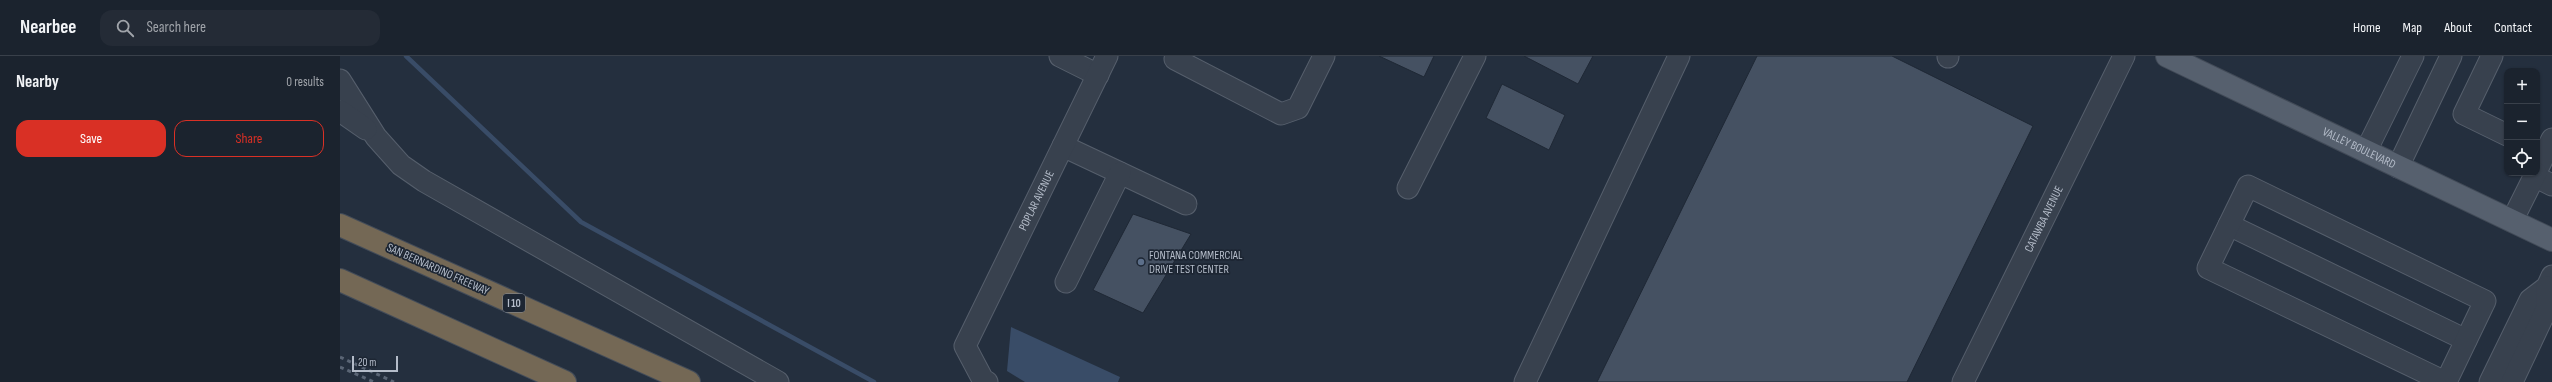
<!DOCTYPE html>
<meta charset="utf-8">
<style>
:root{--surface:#1b232e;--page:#242b36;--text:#f1f3f6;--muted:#a0a4aa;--line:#39404a;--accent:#d93025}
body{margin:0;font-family:"Sofia Sans Condensed",sans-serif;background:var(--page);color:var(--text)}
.controls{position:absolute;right:12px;top:12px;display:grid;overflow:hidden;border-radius:8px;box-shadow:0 1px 3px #0004}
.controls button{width:36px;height:36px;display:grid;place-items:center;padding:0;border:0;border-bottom:1px solid var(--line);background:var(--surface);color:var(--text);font:20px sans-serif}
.scale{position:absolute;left:12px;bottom:10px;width:46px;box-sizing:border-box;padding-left:4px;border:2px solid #b4bcc9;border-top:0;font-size:11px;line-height:14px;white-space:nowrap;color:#b4bcc9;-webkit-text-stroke:3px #1d2633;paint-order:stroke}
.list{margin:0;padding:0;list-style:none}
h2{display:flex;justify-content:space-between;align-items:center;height:52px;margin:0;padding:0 16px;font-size:17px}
h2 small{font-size:13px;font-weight:400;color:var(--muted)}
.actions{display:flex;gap:8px;padding:12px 16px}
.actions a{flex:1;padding:9px 0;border:1px solid var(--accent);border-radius:12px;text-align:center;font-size:14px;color:var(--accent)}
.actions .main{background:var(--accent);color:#fff}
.icon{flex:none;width:22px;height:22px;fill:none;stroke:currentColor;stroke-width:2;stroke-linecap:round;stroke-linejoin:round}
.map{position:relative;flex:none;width:2212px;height:326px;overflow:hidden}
header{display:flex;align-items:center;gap:24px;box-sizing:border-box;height:56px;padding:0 20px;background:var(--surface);border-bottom:1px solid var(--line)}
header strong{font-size:19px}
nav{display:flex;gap:22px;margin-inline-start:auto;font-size:14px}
.search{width:280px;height:36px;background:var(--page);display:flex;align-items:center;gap:10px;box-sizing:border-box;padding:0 14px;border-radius:12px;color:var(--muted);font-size:15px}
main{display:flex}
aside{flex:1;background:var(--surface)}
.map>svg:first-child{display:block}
.water{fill:#394c67}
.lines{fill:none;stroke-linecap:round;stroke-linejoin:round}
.stream{stroke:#394c67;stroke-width:4.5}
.building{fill:#455162;stroke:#1f2835}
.minor-casing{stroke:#565f6c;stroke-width:23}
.major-casing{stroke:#414a57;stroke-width:24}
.highway-casing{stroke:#434c59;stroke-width:24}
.minor{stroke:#38414e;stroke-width:21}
.major{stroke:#56606e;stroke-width:22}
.highway{stroke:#746855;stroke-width:22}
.rail{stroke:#5a6575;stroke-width:3;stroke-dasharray:4 4;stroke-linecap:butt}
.service-dot{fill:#5c6f8a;stroke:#1d2633;stroke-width:1.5}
.labels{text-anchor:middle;stroke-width:3.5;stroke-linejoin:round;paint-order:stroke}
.shield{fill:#1d2633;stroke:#878f9c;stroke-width:1}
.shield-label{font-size:11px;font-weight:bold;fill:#b4bcc9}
.street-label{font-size:12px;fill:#b4bcc9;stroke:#1d2633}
.poi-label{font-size:12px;fill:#b4bcc9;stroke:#1d2633;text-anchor:start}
</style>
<header>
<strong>Nearbee</strong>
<div class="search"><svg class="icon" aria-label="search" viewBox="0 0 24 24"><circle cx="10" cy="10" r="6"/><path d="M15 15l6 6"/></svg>Search here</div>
<nav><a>Home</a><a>Map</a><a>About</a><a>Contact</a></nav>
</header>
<main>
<aside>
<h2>Nearby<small>0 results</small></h2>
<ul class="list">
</ul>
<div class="actions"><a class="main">Save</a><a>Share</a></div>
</aside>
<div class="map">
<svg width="2212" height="326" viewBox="0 0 2212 326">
<rect width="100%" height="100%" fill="#242f3e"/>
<path class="water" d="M671,271L780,321L778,326H685L667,315Z"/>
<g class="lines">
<path class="stream" d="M66,0L241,166L534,326"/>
</g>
<g class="building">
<path d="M1039,0H1094L1084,21Z"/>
<path d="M1184,0H1253L1238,28Z"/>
<path d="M1417,0H1552L1693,70L1567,326H1257Z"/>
<path d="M1162,28L1225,59L1209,94L1146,62Z"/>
<path d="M793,158L851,178L803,257L753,234Z"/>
</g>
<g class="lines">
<g class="minor-casing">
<g id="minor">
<path d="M720,0L758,19"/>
<path d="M836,0L835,3L941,58L958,52L984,0"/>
<path d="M2152,0L2124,58L2167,79"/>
<path d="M1608,1V0"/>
<path d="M0,24L36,81L61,109L84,125L438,326"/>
<path d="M0,55L26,73"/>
<path d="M723,90L846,148"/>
<path d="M2026,95L2073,0"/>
<path d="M2058,111L2111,0"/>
<path d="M2197,114L2212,83"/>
<path d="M2194,120L2212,129"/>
<path d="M1068,132L1135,0"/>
<path d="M2172,165L2196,117"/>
<path d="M1889,169L2126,284"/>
<path d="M726,226L780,117"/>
<path id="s1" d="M647,326L643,324L625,290L767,0"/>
<path d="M1185,326L1339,0"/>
<path id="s2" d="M1623,326L1784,0"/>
<path d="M2105,326L1868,212L1908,130L2145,245L2106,326"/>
<path d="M2150,326L2190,244L2207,231L2212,220"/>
<path d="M2172,326L2207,252V231"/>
</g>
</g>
<g class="major-casing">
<g id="major">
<path id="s3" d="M1827,0L2212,184"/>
</g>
</g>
<g class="highway-casing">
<g id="highway">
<path d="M0,169L349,326"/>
<path d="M0,224L225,326"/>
</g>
</g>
<use href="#minor" class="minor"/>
<use href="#major" class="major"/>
<use href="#highway" class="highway"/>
<g class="rail">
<path d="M0,301L54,326"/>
<path d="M0,311L34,326"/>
</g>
</g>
<circle class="service-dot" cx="801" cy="206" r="4"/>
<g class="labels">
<rect class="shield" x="163" y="238" width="22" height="18" rx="3"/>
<g class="shield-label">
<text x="174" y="251">I 10</text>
</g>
<g class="street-label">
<text dy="4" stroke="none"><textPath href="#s3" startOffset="213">VALLEY BOULEVARD</textPath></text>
<text dy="4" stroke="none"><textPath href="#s1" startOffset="205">POPLAR AVENUE</textPath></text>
<text dy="4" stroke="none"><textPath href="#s2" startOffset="182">CATAWBA AVENUE</textPath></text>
<text transform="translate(98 213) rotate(24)" y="4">SAN BERNARDINO FREEWAY</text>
</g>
<g class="poi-label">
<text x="809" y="203">FONTANA COMMERCIAL<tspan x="809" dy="14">DRIVE TEST CENTER</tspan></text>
</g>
</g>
</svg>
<div class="controls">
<button>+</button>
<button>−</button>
<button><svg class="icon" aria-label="locate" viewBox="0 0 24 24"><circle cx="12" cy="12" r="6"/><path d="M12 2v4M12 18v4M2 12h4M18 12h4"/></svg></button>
</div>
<div class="scale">20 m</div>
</div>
</main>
